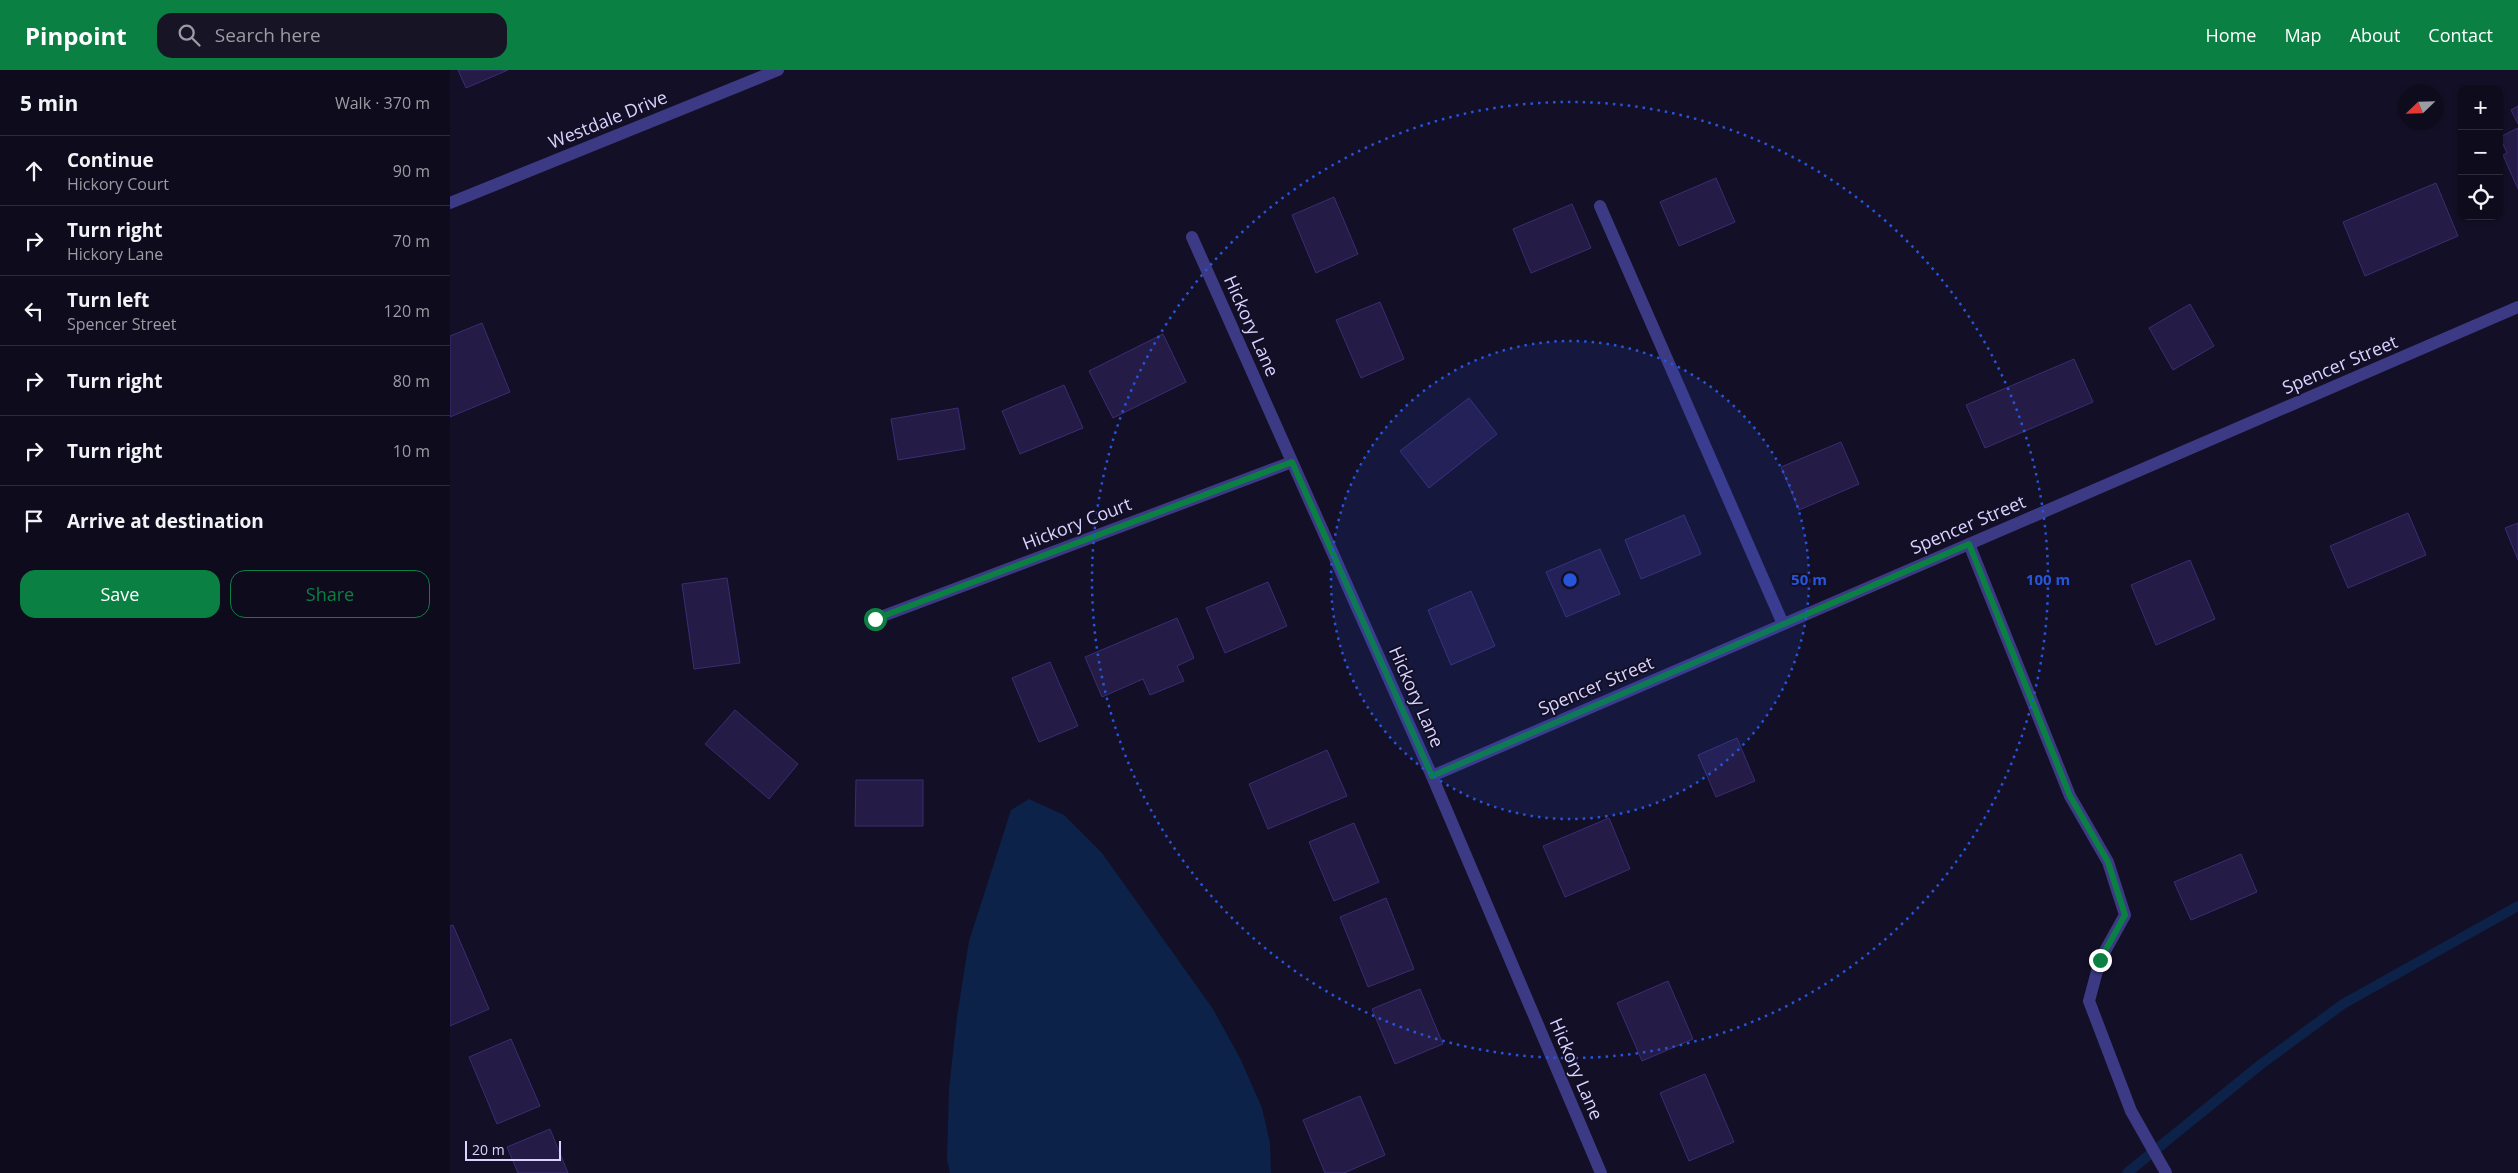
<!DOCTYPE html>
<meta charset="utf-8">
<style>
:root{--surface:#0e0b1c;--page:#171425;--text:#f1f3f6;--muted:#9b9ba3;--line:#2e2b3b;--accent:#0b8043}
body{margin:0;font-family:"Open Sans",sans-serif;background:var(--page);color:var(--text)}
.controls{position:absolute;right:15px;top:15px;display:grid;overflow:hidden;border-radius:10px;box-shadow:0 1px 4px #0004}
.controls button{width:45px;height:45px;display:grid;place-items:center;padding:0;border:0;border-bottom:1px solid var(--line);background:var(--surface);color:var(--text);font:25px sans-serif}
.compass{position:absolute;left:1948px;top:15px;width:45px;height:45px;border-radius:50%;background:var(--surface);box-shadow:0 1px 4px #0004;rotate:247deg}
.scale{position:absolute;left:15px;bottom:12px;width:96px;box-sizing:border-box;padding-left:5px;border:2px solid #d9d4ff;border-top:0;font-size:14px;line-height:18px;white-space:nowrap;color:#d9d4ff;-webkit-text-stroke:4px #130f26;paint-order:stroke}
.stop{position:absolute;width:15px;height:15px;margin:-11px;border:4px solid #0b8043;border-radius:50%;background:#fff}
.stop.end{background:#0b8043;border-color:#fff;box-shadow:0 1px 5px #0008}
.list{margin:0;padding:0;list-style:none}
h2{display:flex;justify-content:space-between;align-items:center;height:65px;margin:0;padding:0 20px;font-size:21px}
h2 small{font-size:16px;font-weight:400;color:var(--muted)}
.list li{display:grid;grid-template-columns:32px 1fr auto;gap:15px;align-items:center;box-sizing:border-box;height:70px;padding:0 20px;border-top:1px solid var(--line)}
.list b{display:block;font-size:19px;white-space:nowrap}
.list p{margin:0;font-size:16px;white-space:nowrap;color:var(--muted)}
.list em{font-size:16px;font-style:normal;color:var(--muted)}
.actions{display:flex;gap:10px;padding:15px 20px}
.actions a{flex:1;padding:11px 0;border:1px solid var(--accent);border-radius:15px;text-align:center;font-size:18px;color:var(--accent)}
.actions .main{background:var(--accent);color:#fff}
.icon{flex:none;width:28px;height:28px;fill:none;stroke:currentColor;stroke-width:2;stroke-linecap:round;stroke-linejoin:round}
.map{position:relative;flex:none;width:2068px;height:1103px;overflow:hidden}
header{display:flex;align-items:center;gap:30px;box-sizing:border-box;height:70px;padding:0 25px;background:var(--accent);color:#fff}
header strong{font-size:24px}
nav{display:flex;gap:28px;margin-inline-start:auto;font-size:18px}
.search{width:350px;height:45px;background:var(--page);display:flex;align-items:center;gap:12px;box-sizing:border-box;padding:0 18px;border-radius:15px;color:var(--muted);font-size:19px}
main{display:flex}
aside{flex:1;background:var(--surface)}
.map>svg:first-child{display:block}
.water{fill:#0c2248}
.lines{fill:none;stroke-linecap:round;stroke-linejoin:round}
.stream{stroke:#0c2248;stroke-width:10}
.building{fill:#241b47;stroke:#3b2d73}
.service{stroke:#3d3a85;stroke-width:12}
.minor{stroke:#3d3a85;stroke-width:12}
.route{stroke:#0b8043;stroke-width:6}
.ring{fill:none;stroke:#2655da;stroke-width:2.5;stroke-dasharray:2.5 5}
.labels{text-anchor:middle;stroke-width:4;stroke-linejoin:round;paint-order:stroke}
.street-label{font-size:18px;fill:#d9d4ff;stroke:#130f26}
.centre{fill:#2655da;stroke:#130f26;stroke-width:2.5}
.ring-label{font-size:15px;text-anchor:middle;font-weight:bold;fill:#2655da;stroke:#130f26;stroke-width:4;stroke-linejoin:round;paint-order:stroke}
</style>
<header>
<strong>Pinpoint</strong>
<div class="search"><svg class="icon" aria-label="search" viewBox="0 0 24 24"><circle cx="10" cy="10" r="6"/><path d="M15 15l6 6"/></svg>Search here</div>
<nav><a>Home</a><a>Map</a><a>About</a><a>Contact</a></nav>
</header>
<main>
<aside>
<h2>5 min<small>Walk · 370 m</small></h2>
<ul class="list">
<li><svg class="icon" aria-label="ahead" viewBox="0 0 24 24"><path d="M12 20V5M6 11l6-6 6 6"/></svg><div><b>Continue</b><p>Hickory Court</p></div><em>90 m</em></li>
<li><svg class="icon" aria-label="right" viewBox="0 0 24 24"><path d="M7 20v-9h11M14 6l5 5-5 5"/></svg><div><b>Turn right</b><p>Hickory Lane</p></div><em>70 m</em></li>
<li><svg class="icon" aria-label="left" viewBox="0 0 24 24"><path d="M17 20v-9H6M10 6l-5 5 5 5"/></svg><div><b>Turn left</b><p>Spencer Street</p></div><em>120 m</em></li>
<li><svg class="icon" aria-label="right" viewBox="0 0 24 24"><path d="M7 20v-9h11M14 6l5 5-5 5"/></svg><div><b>Turn right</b></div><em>80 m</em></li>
<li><svg class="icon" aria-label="right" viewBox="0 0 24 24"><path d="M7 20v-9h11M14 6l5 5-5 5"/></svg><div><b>Turn right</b></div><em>10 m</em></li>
<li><svg class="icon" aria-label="arrive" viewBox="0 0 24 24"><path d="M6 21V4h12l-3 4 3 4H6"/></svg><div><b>Arrive at destination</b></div></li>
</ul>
<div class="actions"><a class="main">Save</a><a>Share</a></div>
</aside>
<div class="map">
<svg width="2068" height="1103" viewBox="0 0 2068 1103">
<rect width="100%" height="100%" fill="#130f26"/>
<path class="water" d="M579,729L614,745L652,783L763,939L790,988L812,1038L820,1073L821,1103H500L497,1089L499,1019L507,946L519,871L561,740Z"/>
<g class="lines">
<path class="stream" d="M1677,1103L1810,995L1893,934L2068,836"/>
</g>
<g class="building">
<path d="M8,0H58L16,18Z"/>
<path d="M2068,36V54L2061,40Z"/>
<path d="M2068,58V119L2053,85L2057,83L2050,67Z"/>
<path d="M1266,108L1285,152L1229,176L1210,132Z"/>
<path d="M1986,113L2008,166L1915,206L1893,152Z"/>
<path d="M884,127L908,184L866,203L842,145Z"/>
<path d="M1122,134L1141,178L1081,203L1063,159Z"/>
<path d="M930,232L954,289L911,308L886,250Z"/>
<path d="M1740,234L1764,276L1723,300L1699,258Z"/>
<path d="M32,253L60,322L0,347V266Z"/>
<path d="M713,264L736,312L663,348L639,301Z"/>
<path d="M1624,289L1643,332L1535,378L1516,335Z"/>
<path d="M614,315L633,358L570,384L552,341Z"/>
<path d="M1019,328L1047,364L979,418L950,381Z"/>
<path d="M508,338L515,379L448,390L441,349Z"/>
<path d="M1391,372L1409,414L1349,440L1331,397Z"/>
<path d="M1958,443L1976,485L1898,518L1880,476Z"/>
<path d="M1234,445L1251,484L1191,509L1175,470Z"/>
<path d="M2068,453V490L2055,458Z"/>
<path d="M1150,479L1170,524L1116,547L1096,502Z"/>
<path d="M1740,490L1765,549L1706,575L1681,515Z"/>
<path d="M277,508L290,593L244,599L232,514Z"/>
<path d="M818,512L837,556L775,583L756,538Z"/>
<path d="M1021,521L1045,576L1001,595L978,540Z"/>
<path d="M727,548L744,588L727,596L734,611L700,625L693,609L652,627L635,587Z"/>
<path d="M600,592L628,656L589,672L562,608Z"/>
<path d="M285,640L348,694L319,729L255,674Z"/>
<path d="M1287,668L1305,711L1266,727L1248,685Z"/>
<path d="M877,680L897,726L818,759L799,714Z"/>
<path d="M406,710H473V756H405Z"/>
<path d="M1159,748L1180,799L1115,827L1093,776Z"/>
<path d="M904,753L929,812L884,831L859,772Z"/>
<path d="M1791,784L1807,822L1741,850L1724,812Z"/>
<path d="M936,828L964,899L918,917L890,847Z"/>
<path d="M3,855L39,939L0,956V856Z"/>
<path d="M1218,911L1243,969L1192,991L1167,933Z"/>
<path d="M970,919L993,974L945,994L922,939Z"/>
<path d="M61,969L90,1036L47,1054L19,987Z"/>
<path d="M1255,1004L1284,1072L1239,1091L1210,1023Z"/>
<path d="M910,1026L935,1085L894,1103H875L853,1050Z"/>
<path d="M100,1059L118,1103H68L57,1077Z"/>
</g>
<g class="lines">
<g class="service">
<path d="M1150,136L1333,554"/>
<path d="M1519,474L1620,726L1658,792L1675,845L1650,890L1639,931L1681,1041L1715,1101"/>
</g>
<g class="minor">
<path d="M0,133L328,0"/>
<path d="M742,167L982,706L1151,1103"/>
<path d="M425,549L842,392"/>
<path d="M982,706L2068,237"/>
<path d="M1715,1101L1716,1103"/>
</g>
</g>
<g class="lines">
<path class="route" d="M425,549L842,392L982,706L1519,474L1620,726L1658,792L1675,845L1650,890"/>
</g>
<circle cx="1120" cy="510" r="239" fill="#2655da" fill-opacity=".12"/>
<g class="ring">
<circle cx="1120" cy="510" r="239"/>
<circle cx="1120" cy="510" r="478"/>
</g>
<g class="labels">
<g class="street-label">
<text transform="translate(158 50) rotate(-22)" y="6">Westdale Drive</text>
<text transform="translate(801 256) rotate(66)" y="6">Hickory Lane</text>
<text transform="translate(1890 295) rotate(-23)" y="6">Spencer Street</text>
<text transform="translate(627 454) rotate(-21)" y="6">Hickory Court</text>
<text transform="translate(1518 455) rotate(-23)" y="6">Spencer Street</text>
<text transform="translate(1146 616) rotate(-23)" y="6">Spencer Street</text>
<text transform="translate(966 627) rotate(66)" y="6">Hickory Lane</text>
<text transform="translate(1126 999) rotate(67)" y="6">Hickory Lane</text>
</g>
</g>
<circle cx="1120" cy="510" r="8" class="centre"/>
<g class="ring-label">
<text x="1359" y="515">50 m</text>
<text x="1598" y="515">100 m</text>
</g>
</svg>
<div class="controls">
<button>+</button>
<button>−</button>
<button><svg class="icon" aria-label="locate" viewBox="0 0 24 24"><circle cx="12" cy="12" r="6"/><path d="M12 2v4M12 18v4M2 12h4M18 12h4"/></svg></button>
</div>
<svg class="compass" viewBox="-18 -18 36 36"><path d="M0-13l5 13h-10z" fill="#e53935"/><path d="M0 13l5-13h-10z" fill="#9b9ba3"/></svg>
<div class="scale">20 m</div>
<div class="stop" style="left:425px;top:549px"></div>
<div class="stop end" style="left:1650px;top:890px"></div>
</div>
</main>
